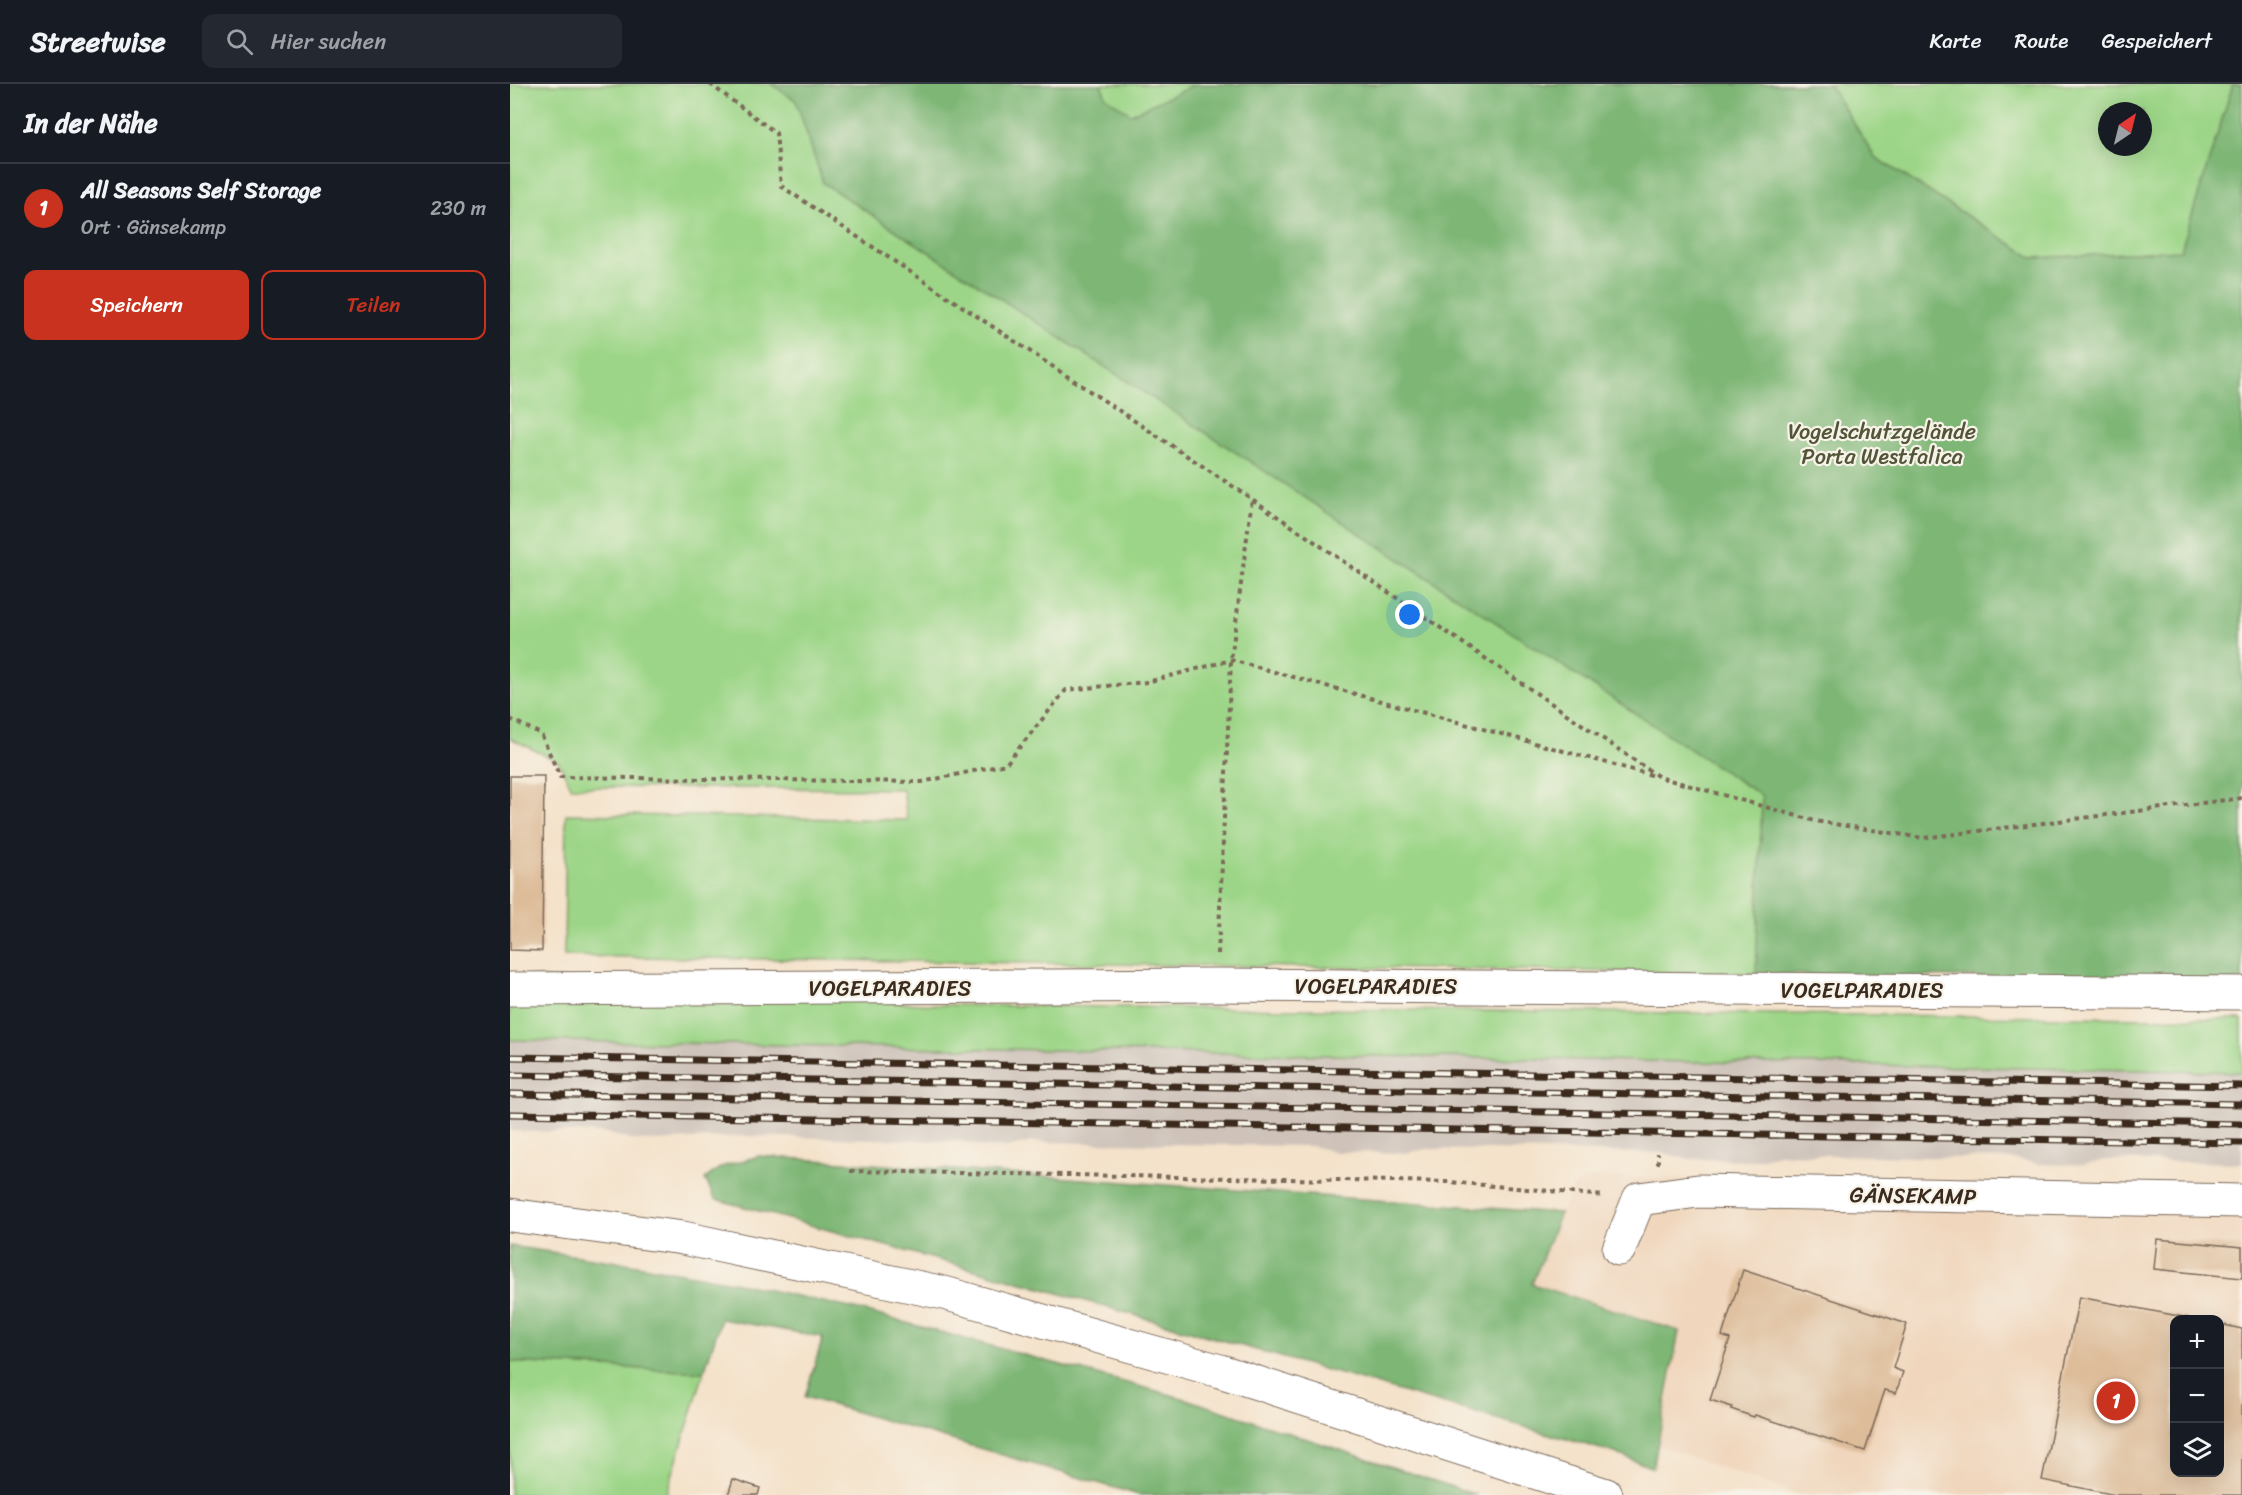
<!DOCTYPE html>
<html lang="de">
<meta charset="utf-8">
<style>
:root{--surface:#171b24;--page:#242831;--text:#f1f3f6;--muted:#9ea1a6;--line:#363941;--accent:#c8321e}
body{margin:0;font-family:Sriracha,sans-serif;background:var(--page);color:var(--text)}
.controls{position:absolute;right:18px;bottom:18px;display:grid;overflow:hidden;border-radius:12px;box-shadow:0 6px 24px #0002}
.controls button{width:54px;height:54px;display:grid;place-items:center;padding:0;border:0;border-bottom:2px solid var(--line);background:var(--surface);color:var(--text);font:30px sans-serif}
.compass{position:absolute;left:1588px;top:18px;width:54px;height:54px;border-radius:50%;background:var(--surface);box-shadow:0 6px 24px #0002;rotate:35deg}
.you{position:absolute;left:900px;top:531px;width:21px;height:21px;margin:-15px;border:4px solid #fff;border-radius:50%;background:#1a73e8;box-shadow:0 0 0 9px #1a73e833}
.badge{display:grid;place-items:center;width:39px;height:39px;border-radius:50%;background:var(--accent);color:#fff;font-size:20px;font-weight:700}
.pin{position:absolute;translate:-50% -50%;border:3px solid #fff;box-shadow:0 2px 6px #0006}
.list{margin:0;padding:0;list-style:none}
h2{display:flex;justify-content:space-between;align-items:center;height:78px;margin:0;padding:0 24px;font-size:26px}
h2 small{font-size:20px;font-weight:400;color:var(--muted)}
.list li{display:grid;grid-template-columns:39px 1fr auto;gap:18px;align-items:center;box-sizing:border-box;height:90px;padding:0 24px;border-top:2px solid var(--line)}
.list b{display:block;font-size:22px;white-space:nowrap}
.list p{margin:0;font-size:20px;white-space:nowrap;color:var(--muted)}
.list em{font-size:20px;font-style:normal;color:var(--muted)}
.actions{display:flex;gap:12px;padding:18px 24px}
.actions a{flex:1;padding:14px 0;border:2px solid var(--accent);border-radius:12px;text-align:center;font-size:21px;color:var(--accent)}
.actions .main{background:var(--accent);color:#fff}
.icon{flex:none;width:33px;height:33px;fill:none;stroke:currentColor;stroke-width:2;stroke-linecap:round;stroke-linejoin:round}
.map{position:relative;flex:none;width:1732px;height:1411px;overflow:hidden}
header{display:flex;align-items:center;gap:36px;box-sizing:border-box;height:84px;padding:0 30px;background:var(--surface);border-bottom:2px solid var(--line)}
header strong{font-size:28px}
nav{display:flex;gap:33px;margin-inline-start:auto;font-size:21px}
.search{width:420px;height:54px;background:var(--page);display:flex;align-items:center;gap:15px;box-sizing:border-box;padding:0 21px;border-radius:12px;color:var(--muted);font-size:22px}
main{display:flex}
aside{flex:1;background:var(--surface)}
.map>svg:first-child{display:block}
.built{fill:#f0d6bc;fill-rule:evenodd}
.industrial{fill:#cec2b9}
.green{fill:#9cd587;stroke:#6c8052;stroke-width:1.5;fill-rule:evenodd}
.forest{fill:#7db674;stroke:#5c7049;stroke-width:1.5}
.building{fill:#ddbc99}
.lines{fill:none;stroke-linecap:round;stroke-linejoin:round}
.minor-casing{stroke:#7c6a5a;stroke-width:35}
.primary-casing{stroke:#7c6a5a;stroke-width:35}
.path{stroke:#7c6a5a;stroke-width:4;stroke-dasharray:4.5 4.5;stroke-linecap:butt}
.minor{stroke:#fff;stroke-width:33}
.primary{stroke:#fff;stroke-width:33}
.rail-casing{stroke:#3b2a1e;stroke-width:7}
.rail{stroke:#f7f3e8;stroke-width:4.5;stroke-dasharray:14;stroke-linecap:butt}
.labels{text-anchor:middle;stroke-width:4.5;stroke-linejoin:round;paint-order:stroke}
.park-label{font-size:22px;fill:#535538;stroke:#f7f3e8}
.street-label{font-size:22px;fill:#3b2a1e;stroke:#f7f3e8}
</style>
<header>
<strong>Streetwise</strong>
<div class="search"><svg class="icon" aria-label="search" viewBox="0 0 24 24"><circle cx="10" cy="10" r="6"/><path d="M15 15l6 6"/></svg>Hier suchen</div>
<nav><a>Karte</a><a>Route</a><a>Gespeichert</a></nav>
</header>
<main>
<aside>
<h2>In der Nähe<small></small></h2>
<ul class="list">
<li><span class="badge">1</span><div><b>All Seasons Self Storage</b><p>Ort · Gänsekamp</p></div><em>230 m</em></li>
</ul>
<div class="actions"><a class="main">Speichern</a><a>Teilen</a></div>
</aside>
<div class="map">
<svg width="1732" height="1411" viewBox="0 0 1732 1411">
<rect width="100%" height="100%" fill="#f7f3e8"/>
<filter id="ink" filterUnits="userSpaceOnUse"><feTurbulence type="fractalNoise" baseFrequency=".0167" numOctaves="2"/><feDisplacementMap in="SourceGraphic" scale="12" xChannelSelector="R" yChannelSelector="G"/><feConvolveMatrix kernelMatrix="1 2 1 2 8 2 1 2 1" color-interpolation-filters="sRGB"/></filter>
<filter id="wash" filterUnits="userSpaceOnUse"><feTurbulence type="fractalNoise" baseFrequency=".008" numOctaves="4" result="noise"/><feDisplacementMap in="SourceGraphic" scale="24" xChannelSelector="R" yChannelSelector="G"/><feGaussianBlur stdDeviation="1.35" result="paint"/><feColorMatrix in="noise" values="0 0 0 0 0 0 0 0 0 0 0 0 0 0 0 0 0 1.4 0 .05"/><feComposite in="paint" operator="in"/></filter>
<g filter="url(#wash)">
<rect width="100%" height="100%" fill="#f4e2ca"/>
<path class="built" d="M1082,1093L1732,1103V1411H1289L1147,1361L1169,1246L1022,1200L1050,1129L1065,1101ZM1664,1236H1710V1388H1664Z"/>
<path class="industrial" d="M0,956L1732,988V1079L1596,1076L1574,1081L1528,1080L1504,1075L1269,1070L1245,1076L1177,1075L1153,1069L917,1065L894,1069L826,1068L802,1062L521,1058L497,1064L474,1063L451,1057L235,1052L147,1057L120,1056L97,1049L0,1047Z"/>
<g class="green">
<path d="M0,0H1732V897L54,872L56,730L397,736L393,705L61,703L49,678L0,654ZM1597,27H1633V63H1597Z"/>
<path d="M0,892L427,921L1732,935V988L0,956Z"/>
<path d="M0,1278L194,1288L156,1411H0Z"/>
</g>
<g class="forest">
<path d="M261,0H591L596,13L621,30L686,0H1319L1365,73L1523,174L1671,166L1723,0H1732V897L1246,890L1252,712L313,99L286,17Z"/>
<path d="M249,1072L1050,1129L1022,1200L1169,1247L1143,1384L1105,1369L520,1201L205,1115L195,1095L211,1083Z"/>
<path d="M0,1162L115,1179L228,1199L349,1226L676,1315L967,1411H629L295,1313L313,1253L211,1235L194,1288L0,1278Z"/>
</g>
<g id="blocks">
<g class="building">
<path d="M0,692H34L32,867L0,866Z"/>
<path d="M1647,1155L1732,1163V1194L1644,1185Z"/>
<path d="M1233,1186L1397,1240L1383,1284L1393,1288L1386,1309L1375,1306L1355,1367L1245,1331L1244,1333L1221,1325L1222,1323L1200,1316L1220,1255L1212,1252Z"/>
<path d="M1569,1213L1679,1234L1664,1236V1388H1710V1240L1732,1245V1411H1606L1532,1396Z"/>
<path d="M223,1395L250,1404L248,1411H218Z"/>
</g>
</g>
</g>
<g filter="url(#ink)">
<use href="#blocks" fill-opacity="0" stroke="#7c6a5a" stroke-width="1.5"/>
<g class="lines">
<g class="minor-casing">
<g id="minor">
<path d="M0,905L707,901L1732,909"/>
<path d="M1109,1165L1129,1115L1188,1107L1732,1117"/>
</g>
</g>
<g class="primary-casing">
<path id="primary" d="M0,1131L173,1154L434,1209L710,1287L1096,1411"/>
</g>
<g class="path">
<path d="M200,0L266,49L271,102L742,415L1149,693L1305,737L1413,754L1732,714"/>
<path d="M0,635L31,650L50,693L412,698L496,680L556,606L637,598L721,576L1145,692"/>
<path d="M708,870L721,576L742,415"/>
<path d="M1148,1080V1069"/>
<path d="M340,1087L940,1098L1095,1112"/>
</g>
<use href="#minor" class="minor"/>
<use href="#primary" class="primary"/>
<g class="rail-casing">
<g id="rail">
<path d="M0,973L1732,1002"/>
<path d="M0,991L1732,1020"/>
<path d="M0,1010L1732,1040"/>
<path d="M0,1030L1732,1059"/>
</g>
</g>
<use href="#rail" class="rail"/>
</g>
</g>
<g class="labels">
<g class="park-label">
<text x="1372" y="355">Vogelschutzgelände<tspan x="1372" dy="25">Porta Westfalica</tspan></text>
</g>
<g class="street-label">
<text x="866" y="910">VOGELPARADIES</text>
<text x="380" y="912">VOGELPARADIES</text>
<text x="1352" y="914">VOGELPARADIES</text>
<text transform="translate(1403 1111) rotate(1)" y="8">GÄNSEKAMP</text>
</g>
</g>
</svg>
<div class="controls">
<button>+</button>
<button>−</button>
<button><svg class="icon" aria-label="layers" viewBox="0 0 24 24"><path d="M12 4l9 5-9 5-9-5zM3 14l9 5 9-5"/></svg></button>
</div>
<svg class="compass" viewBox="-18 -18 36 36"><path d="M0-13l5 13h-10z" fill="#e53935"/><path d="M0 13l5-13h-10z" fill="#9ea1a6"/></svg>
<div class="you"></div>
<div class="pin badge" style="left:1606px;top:1317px">1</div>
</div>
</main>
